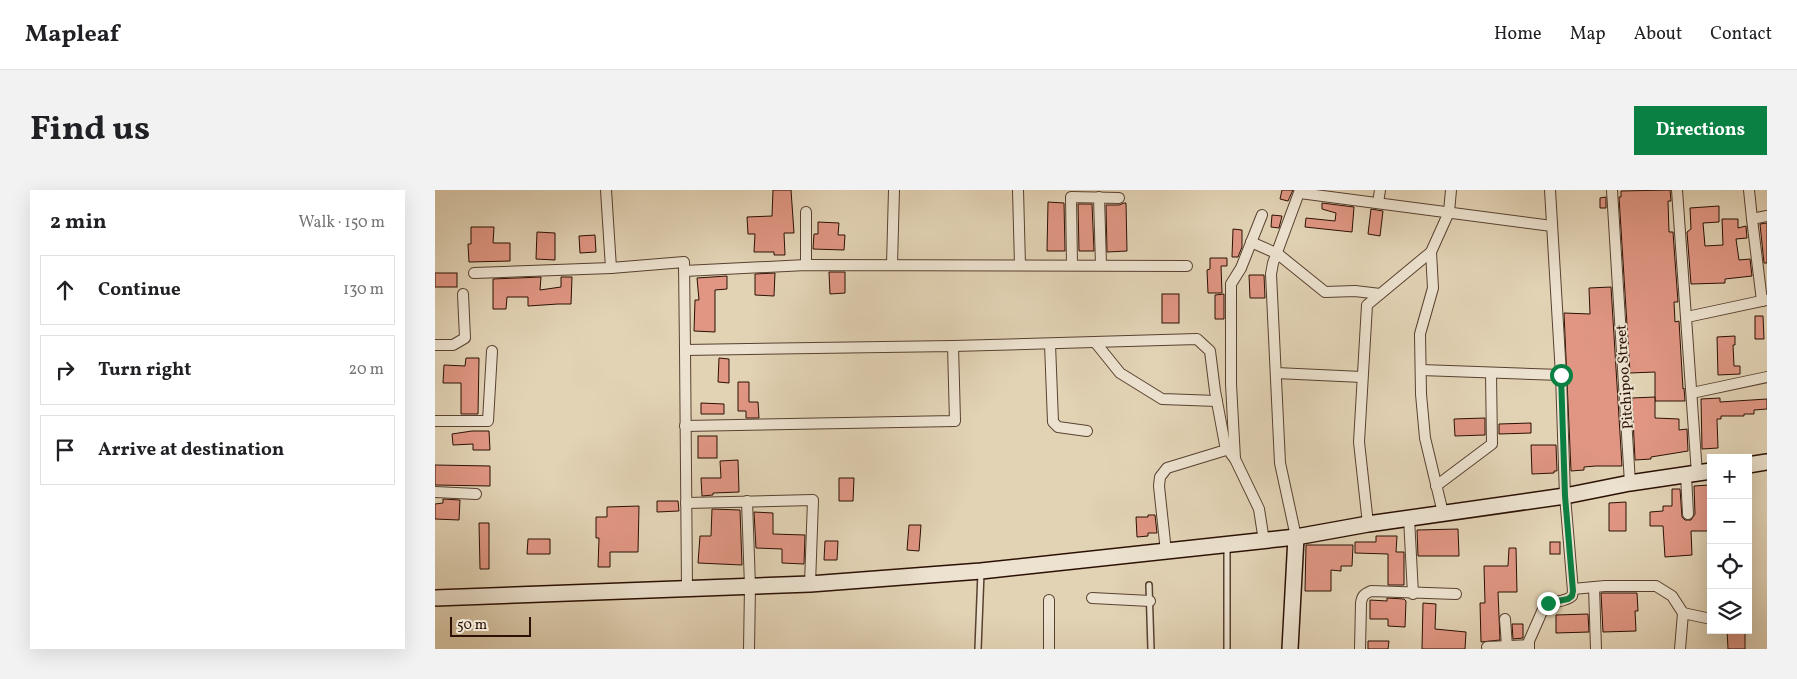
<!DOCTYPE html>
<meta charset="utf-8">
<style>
:root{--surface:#fff;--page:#f2f2f2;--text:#202124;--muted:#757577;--line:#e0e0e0;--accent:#0b8043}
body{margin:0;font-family:Vollkorn,serif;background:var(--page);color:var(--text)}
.controls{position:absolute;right:15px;bottom:15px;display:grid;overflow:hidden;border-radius:0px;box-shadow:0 5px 20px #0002}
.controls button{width:45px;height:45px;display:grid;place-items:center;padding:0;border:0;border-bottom:1px solid var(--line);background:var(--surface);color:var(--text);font:25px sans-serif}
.scale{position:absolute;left:15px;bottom:12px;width:81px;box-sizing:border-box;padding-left:5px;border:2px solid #2b1003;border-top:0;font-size:14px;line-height:18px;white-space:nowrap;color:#2b1003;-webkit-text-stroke:4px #ece2cf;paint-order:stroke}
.stop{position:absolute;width:15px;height:15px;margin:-11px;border:4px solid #0b8043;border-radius:50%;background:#fff}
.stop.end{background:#0b8043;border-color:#fff;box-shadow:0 1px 5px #0008}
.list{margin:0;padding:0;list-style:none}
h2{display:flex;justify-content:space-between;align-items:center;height:65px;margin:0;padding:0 20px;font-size:21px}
h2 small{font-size:16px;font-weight:400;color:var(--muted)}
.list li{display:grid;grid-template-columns:32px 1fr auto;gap:15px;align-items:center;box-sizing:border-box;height:70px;margin:0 10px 10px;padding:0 10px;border:1px solid var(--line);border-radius:0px}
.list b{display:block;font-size:19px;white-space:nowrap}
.list em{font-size:16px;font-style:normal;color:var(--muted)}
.icon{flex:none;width:28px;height:28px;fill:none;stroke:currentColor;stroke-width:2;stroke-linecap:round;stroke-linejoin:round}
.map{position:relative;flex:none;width:1332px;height:459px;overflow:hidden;border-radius:0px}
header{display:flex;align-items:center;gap:30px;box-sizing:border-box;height:70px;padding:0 25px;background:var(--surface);border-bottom:1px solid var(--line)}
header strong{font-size:24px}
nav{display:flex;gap:28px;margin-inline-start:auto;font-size:18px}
.intro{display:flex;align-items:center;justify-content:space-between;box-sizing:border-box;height:120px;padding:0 30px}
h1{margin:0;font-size:35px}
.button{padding:12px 22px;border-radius:0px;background:var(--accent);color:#fff;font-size:18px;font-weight:700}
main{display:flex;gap:30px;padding:0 30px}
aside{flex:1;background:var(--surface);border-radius:0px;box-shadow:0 5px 20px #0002}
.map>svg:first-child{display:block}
.building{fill:#e09683;stroke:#2b1003}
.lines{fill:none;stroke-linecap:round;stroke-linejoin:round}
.lane-casing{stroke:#594130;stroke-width:8}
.street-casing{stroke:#594130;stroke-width:12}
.secondary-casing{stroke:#2b1003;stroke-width:18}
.lane{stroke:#ece2cf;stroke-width:5}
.street{stroke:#ece2cf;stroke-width:10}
.secondary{stroke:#ece2cf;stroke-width:15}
.route{stroke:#0b8043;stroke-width:6}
.labels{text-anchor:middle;stroke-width:4;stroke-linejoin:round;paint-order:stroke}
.street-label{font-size:15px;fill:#2b1003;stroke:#ece2cf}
</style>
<header>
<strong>Mapleaf</strong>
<nav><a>Home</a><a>Map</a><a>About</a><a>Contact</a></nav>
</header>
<div class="intro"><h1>Find us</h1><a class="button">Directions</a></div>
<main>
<aside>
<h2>2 min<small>Walk · 150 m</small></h2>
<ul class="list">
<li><svg class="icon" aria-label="ahead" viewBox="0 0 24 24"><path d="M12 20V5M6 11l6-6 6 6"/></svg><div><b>Continue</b></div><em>130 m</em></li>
<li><svg class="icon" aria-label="right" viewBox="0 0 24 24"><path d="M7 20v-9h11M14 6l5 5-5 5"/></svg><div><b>Turn right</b></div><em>20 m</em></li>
<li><svg class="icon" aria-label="arrive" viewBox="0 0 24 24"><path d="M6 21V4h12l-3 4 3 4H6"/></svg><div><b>Arrive at destination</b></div></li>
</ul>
</aside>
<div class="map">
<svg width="1332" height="459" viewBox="0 0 1332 459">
<rect width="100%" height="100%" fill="#e2d3b5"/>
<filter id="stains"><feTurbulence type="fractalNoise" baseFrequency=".004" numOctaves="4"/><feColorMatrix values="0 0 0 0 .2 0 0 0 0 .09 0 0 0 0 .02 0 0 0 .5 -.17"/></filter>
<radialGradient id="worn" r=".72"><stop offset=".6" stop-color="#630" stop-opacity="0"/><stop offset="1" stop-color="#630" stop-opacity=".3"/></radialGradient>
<g class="building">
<path d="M338,0H356L359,43H349L350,65H339V62H319L320,44H313L312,27L337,26Z"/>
<path d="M847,0H858L853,11L845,9Z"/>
<path d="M1235,0L1236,11H1233L1234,42H1238L1243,112H1239L1240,132L1244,131L1248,199L1249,198L1250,211H1220V182L1195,183L1184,7H1186V1Z"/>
<path d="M1171,7V18H1165V8Z"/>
<path d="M613,12L629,13L630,61H612Z"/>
<path d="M689,13H691L692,61L672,62L671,15H684Z"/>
<path d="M887,13L919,17L917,42L870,37L871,28L900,31L901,23L887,19Z"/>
<path d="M643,14H657L659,61H644Z"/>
<path d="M1284,16V32L1268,33L1270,56L1288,55L1287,29H1303V38L1311,36L1312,48L1301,49L1304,70L1315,69L1317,86L1290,89V93L1256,94L1252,42L1256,39L1255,18Z"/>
<path d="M936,19L948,21L945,46L933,44Z"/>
<path d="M837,25L847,26L844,38L836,37Z"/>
<path d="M383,32L404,33L403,45H410L409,60L378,59L379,44H383Z"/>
<path d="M1332,33V73H1329L1325,34Z"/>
<path d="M36,37H59L58,53H75V71L34,72L33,54H36Z"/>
<path d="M798,39L807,40V57L803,67H797Z"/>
<path d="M102,42L120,43V70L101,69Z"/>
<path d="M160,45L161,62L145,63L144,46Z"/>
<path d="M775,68H792V76H786L787,103H773L772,80L775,79Z"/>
<path d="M394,82H410V103L395,104Z"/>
<rect x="0" y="83" width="22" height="14"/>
<path d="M340,83L339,106L320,105V84Z"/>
<path d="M814,85H829L830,108H815Z"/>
<path d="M292,86V99L280,100V142L259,141L260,110H264L262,88Z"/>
<path d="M106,87L105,100L126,97V87H137L136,114H123L93,116V107H72L71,119H58V89Z"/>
<path d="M1176,97L1187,276H1161L1149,277V280L1136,281L1129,123L1155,124L1154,98Z"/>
<rect x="727" y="104" width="17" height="29"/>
<path d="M789,104V129H780V105Z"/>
<path d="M1320,126H1328L1329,149H1320Z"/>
<path d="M1300,146V155H1298L1299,176H1305V184L1283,185L1282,147Z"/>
<path d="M31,168H44L43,224H26V193H8L9,175L30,176Z"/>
<path d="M284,168L294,169V193L283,192Z"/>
<path d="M303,192H314V212H323L324,228H311V221H303Z"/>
<path d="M1220,207V228L1244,229V240L1252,239L1253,261L1216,267V269L1200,270L1197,208Z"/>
<path d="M1285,208V212L1332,209V219L1319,220V224H1309V226H1286V229H1282L1283,258L1267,259L1266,209Z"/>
<path d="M266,213L289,214V224H266Z"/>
<path d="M1050,228V245L1020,246L1019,229Z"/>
<path d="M1096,233V243L1064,244V234Z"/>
<path d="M37,241H54L55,260H38V254L18,255L17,244Z"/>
<rect x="263" y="246" width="19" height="22"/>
<path d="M1096,255H1121L1122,281H1119V283L1097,284Z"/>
<path d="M303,270L304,302L278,303V305L267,306L266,288H286L285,271Z"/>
<path d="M0,275L55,276V296L0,295Z"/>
<path d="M404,288H419L418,311H404Z"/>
<path d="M1274,295V302H1276V341H1256L1257,365L1230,367L1228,336H1215V322L1228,321V316H1237V299H1245L1247,327L1250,330H1256L1260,324L1259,296Z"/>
<path d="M8,309L25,310L24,330L0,329V314L8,313Z"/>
<path d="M222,311H243L244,321L222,322Z"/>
<path d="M1191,312V341H1174V313Z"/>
<path d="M204,316L203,362H175V377H163L164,348H161V327H172V317Z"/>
<path d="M277,319L305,320L307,375L263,373L265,346H276Z"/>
<path d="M319,322L338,323V344L370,345L369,374L347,373V359L321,358Z"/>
<path d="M713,325H720L722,343H713V346L702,347L701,327H713Z"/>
<path d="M44,333H54V379H45Z"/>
<path d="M474,335H486L484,361L472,360Z"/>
<path d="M1023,339L1024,366H983L982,340Z"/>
<path d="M941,346H962L961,362H969V395H953V364L920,363V352H941Z"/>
<path d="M93,349H115V364H92Z"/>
<path d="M390,351H403L402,370H389Z"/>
<rect x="1115" y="352" width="10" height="12"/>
<path d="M871,355H918L917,376H906V381L896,380V401H870Z"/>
<path d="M1074,358H1081L1082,402H1063L1065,450L1046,452L1045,413H1050L1049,376H1073Z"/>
<path d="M1166,403H1202L1203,421H1200L1201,441L1168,442Z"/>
<path d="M952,408L969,409L971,411L970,437L953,436V429H935V410L952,411Z"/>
<path d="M988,413L1001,414L1000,439L1031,442L1030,459H987Z"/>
<path d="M1153,424L1154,442L1121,443V425Z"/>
<path d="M1077,434H1088V448L1078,449Z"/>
<path d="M1292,440H1310V459H1293Z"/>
<path d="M933,451H954L953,459H933Z"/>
</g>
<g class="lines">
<g class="lane-casing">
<g id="lane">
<path d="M714,395L716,459"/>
<path d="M543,459L546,382"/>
<path d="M792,459V357"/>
</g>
</g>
<g class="street-casing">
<g id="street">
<path d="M171,0L176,78"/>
<path d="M583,0L585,75"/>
<path d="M1177,0L1195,293"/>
<path d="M1242,0L1262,284"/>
<path d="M1314,0L1317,29"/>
<path d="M865,3L1117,36"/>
<path d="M664,7L666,75"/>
<path d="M943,13L945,0"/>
<path d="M371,22V75"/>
<path d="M816,52L843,64L890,102L920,101L945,104"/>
<path d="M996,62L998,98L985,144L986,204L990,248L1008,323"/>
<path d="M457,75L459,0"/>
<path d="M637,75L636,7L684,8"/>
<path d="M249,81L371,75L752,76"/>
<path d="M39,83L176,78L249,72L250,160L518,156L520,231L250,236"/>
<path d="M1327,111L1317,29L1332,26"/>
<path d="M1252,127L1331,110"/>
<path d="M660,152L685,183L727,209L782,211"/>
<path d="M615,154L618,232L623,237L652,241"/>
<path d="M0,155H18L30,148L28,104"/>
<path d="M518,156L762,149L775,161L780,201L791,260L732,278L725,287L724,296L731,362"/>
<path d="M250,160L252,398"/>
<path d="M986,180L1126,185"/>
<path d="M841,183L927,187"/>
<path d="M1257,203L1332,187"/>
<path d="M0,231H53L57,161"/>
<path d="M796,264L800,269L824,319L829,351"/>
<path d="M800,269L796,194V94L806,78L827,25"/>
<path d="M1251,285L1253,324"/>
<path d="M1001,296L1057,254L1056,183"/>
<path d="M0,302L41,304"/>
<path d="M312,311L315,396L314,459"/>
<path d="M251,313L378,310L375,394"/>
<path d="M974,328L978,404"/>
<path d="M933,334L924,252L932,115L996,62L1014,22L1016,0"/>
<path d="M861,347L845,273L836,84L838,73L865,0"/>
<path d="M1159,397L1161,459"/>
<path d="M1138,399L1170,396H1221L1237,406L1248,423L1245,459"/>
<path d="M657,408L715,411"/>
<path d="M1248,423L1276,429"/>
<path d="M1070,429L1072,456"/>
<path d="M1052,457L1094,455"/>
<path d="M614,459V410"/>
<path d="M925,459L926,413C927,406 929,404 936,401L1021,404"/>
<path d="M1094,459V451L1109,417C1117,410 1129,413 1137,406L1138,401L1130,306L1126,185L1115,0"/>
</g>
</g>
<g class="secondary-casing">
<g id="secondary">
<path d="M1313,275L1332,272"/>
<path d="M0,408L375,394L546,381L861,347L933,334L1130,306L1195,293L1276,281"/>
<path d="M855,459L861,347"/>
</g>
</g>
<use href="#lane" class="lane"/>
<use href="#street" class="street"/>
<use href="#secondary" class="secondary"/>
</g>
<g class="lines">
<path class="route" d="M1113,413L1133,409L1137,406L1138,401L1130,306L1126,185"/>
</g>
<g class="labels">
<g class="street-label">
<text transform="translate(1189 187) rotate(-94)" y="5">Pitchipoo Street</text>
</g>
</g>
<rect width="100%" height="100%" filter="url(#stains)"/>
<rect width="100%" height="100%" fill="url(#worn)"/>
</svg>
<div class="controls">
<button>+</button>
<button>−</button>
<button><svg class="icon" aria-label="locate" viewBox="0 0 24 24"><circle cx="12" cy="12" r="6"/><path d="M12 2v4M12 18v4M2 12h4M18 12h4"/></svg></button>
<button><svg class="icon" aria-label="layers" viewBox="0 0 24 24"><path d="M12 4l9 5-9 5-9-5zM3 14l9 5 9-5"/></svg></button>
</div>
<div class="scale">50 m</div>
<div class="stop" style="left:1126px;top:185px"></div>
<div class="stop end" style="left:1113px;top:413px"></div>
</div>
</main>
